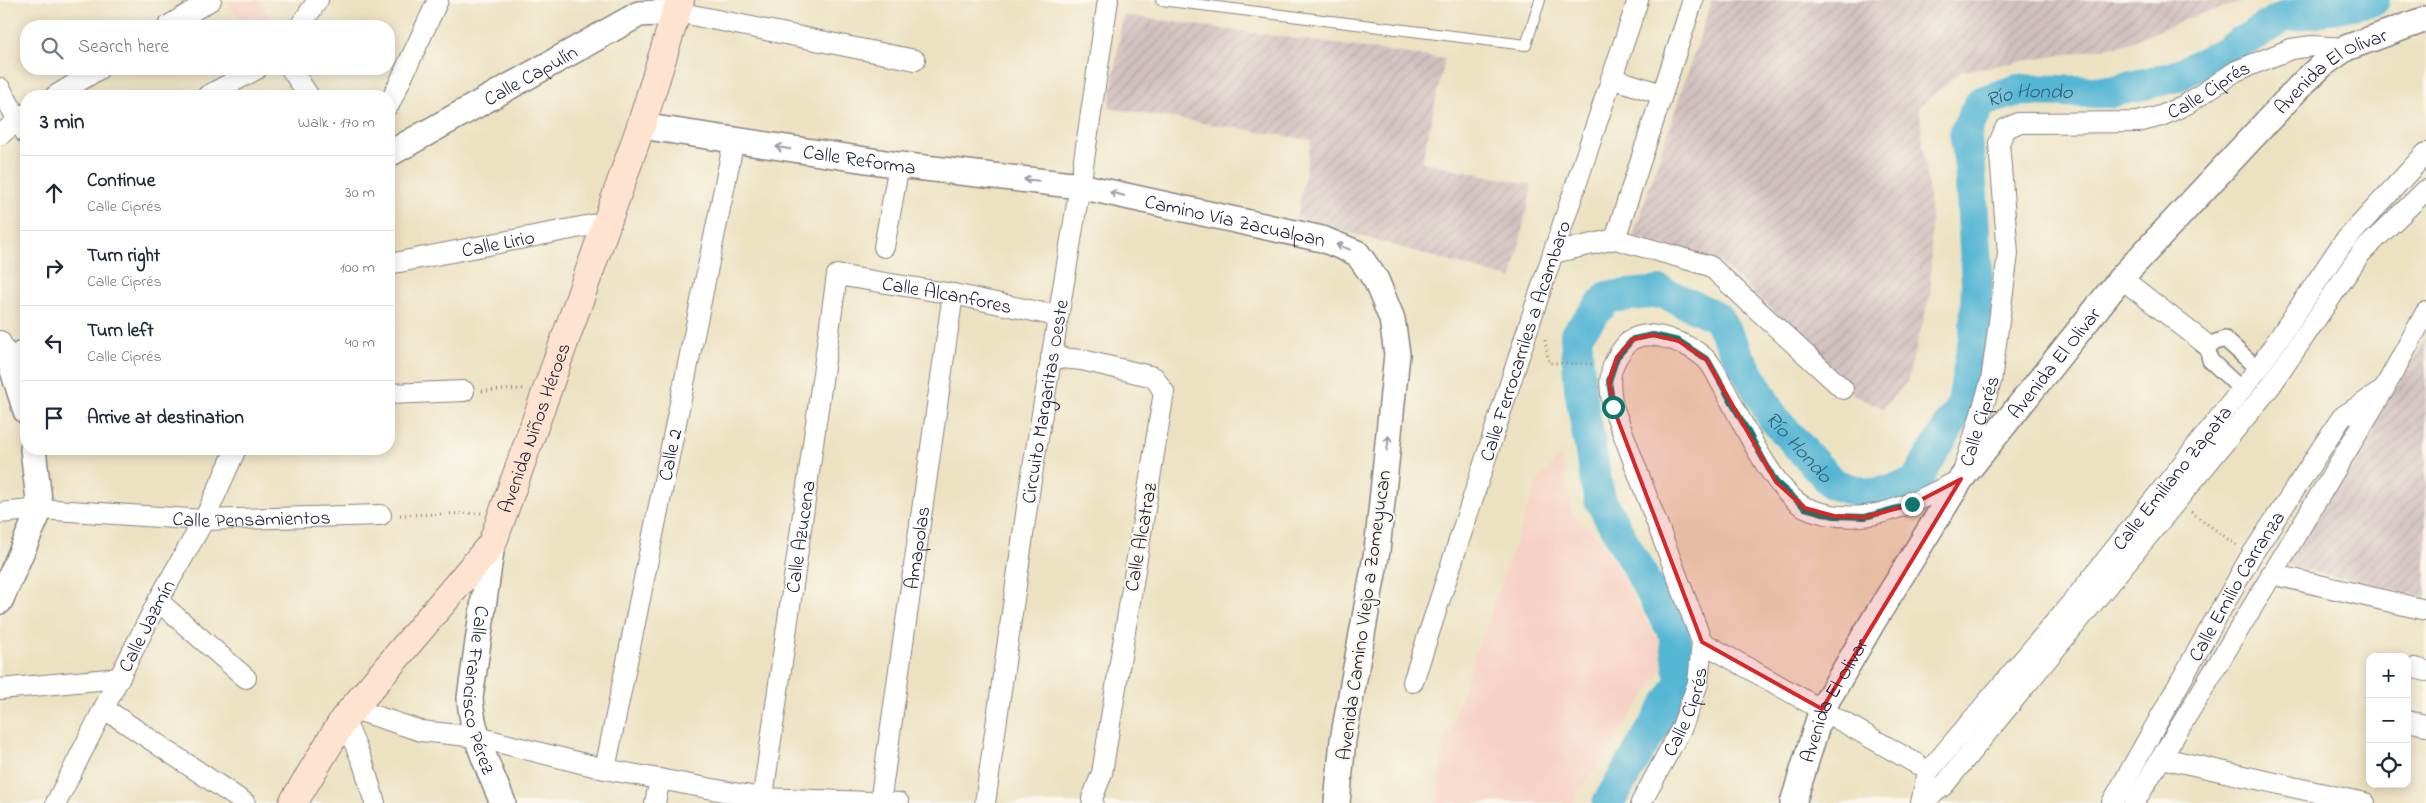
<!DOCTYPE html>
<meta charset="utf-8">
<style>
:root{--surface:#fff;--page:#f6f6f7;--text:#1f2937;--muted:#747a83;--line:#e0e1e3}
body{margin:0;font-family:"Indie Flower",sans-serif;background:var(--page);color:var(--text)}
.controls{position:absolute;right:15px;bottom:15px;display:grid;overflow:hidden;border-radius:10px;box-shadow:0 2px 12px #0003}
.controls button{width:45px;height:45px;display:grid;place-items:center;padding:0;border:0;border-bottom:1px solid var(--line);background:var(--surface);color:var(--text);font:25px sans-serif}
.stop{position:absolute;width:15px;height:15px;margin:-11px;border:4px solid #0f766e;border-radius:50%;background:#fff}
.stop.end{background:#0f766e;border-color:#fff;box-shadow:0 1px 5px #0008}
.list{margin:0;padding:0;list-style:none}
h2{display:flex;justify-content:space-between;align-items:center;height:65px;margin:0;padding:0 20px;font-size:21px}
h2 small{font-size:16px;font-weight:400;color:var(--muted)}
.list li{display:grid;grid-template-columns:32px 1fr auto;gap:15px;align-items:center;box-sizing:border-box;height:75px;padding:0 20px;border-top:1px solid var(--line)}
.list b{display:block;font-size:19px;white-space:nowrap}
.list p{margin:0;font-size:16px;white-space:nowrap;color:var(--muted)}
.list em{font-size:16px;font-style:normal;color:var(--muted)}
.icon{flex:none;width:28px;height:28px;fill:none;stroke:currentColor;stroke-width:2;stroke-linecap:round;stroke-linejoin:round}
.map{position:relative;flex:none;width:2426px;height:803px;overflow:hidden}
.search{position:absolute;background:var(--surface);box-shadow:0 2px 12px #0003;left:20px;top:20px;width:375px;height:55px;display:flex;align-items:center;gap:12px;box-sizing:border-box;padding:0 18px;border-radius:20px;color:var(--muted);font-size:19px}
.panel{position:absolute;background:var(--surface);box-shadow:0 2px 12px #0003;left:20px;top:90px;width:375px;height:365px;border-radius:20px}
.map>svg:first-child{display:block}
.built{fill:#f6d2c4}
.industrial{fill:url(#industrial-furrows)}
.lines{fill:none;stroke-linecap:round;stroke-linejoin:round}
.river{stroke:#55b6d4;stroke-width:32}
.service-casing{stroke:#87827e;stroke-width:12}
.pedestrian-casing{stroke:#87827e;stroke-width:18}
.minor-casing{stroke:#87827e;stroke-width:22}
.tertiary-casing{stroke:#87827e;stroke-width:28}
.secondary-casing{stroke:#87827e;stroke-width:30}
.path{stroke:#87827e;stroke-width:3;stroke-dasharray:1 4;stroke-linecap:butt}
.service{stroke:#fff;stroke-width:10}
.pedestrian{stroke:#fff;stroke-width:15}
.minor{stroke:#fff;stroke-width:20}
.tertiary{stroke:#fff;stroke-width:25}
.secondary{stroke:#fee3d1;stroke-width:28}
.oneway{stroke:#9c9ca7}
.route{stroke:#0f766e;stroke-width:6}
.marked{fill:#d62828;fill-opacity:0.2;stroke:#d62828;stroke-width:4;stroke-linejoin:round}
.labels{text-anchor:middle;stroke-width:4.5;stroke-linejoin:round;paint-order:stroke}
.street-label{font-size:20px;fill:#22223b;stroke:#fbf7ec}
.water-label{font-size:21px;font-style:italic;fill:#365d78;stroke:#fbf7ec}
</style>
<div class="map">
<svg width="2426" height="803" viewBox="0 0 2426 803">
<defs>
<pattern id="industrial-furrows" width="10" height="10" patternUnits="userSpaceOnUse" patternTransform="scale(1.25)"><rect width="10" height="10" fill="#d1bfbe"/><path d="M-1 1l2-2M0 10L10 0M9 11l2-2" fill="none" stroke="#b3a4a4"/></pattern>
</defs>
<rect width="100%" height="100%" fill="#fbf7ec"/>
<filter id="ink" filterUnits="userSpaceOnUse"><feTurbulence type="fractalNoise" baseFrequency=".02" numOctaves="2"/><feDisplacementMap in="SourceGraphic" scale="10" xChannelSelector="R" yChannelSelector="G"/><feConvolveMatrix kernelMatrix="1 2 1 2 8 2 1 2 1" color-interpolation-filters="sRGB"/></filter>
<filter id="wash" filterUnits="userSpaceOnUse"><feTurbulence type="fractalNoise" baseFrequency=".0096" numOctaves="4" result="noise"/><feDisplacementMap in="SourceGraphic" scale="20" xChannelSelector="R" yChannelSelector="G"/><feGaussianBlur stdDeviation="1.12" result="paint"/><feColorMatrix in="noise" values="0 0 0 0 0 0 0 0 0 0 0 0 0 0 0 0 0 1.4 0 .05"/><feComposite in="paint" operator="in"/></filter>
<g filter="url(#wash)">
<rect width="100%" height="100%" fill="#ece2c2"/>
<g class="built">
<path d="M226,0H258L271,18L258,26H244Z"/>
<path d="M1561,454L1572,514L1600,539L1644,618L1660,641L1664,667L1572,803H1436L1445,741L1537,482Z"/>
</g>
<g class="industrial">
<path d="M1712,0H2250L2200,14L2123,45L1962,71L1919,107L1931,215V292L1907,382L1883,408L1843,389L1794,329L1719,262L1633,236Z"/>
<path d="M1123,15L1445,59L1422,162L1532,185L1512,279L1297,218L1311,140L1109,108Z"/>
<path d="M2426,338V597L2286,566Z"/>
</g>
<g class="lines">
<path class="river" id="s1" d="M1608,803L1681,682L1675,635L1599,498L1580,389L1576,335L1608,297L1662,292L1717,317L1773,418L1833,484L1870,495L1914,484L1963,403L1975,333L1977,282L1970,166L1965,132L1981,102L2018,90L2110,92L2174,77L2222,54L2283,17L2374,0"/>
</g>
</g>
<g filter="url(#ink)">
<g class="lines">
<g class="service-casing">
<path id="service" d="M1161,0L1526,45L1540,0"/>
</g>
<g class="pedestrian-casing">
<path id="pedestrian" d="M2241,389L2210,360L2207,345L2225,339L2258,369"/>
</g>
<g class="minor-casing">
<g id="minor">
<path d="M677,12L915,60"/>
<path d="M168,26L211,0"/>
<path d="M300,26L318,0"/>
<path d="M291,69L309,96"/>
<path d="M1611,78L1662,94"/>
<path d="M0,88L26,134"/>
<path d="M55,96L99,69"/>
<path d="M207,96L257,69"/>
<path d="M389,105L438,0"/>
<path d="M0,135L26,114"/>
<path d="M1615,239L1693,0"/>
<path d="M884,247L899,165"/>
<path d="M1553,253L1615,239L1710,266L1843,389"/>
<path id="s2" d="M389,264L607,222"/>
<path d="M2121,278L2207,345"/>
<path d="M0,341L10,361"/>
<path d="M1051,357L1082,360L1154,377L1164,392L1102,773L1092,799L1093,803"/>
<path d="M389,394L464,391"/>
<path id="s3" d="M0,513L40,509L204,520L381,515"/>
<path d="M2271,574L2426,610"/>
<path d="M158,601L246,678"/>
<path d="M1702,642L1917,764"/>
<path d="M2415,668L2426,671"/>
<path id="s4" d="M1413,682L1533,313L1638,0"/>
<path d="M0,689L120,678"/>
<path d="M105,709L245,803"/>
<path d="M354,709L421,731L477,737L605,769L761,798L899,803"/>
<path d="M344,719L363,763L375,803"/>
<path d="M2407,721L2426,725"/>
<path d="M2162,758L2365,803"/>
<path id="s5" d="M605,769L734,140"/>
<path id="s6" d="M56,803L158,601L204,520L236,449"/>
<path d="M655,803L660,779"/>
<path id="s7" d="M762,803L837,275L953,294L1057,316"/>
<path id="s8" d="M880,803L953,294"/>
<path id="s9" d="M985,803L1030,486L1080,186L1108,0"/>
<path id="s10" d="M1641,803L1682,727L1698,683L1702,642L1613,407C1610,389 1607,373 1618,356C1621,351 1628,341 1633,339C1653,328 1691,345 1706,359C1714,366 1719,380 1724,388C1740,418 1776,496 1807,508C1862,531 1912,504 1961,479L1991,381L2008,254L1999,143L2005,129L2018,123L2138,122L2161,116L2187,104L2236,71L2291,49L2312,46L2346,48"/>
<path id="s11" d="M1921,803L1928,772L2078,595L2258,369L2342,244L2426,153"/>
<path d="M1922,803L1944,785L2270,387L2361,253L2426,190"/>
<path id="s12" d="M2112,803L2251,556L2342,417L2379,393"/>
<path d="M2134,803L2384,389L2426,312"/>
</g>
</g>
<g class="tertiary-casing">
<g id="tertiary">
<path id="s13" d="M641,126L899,165L1080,186L1322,239L1357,253L1376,280L1392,319L1397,354L1377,551L1343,740L1337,803"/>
<path id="s14" d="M389,154L639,14L677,12"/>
<path d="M26,352L10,361L26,411"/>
<path id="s15" d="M492,544L470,698C472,735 489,769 503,803"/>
<path d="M0,601L40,509L33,449"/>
<path id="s16" d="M1793,803L1822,709L1872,623L1961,479L2121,278L2300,86L2322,65L2346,48L2426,19"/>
</g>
</g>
<g class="secondary-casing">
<g id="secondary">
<path id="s17" d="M293,803L344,719L492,544L607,222L641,126L680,0"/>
</g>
</g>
<g class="path">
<path d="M1545,340L1549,363L1594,364"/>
<path d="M482,391L523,389"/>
<path d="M2191,512L2236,545"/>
<path d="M400,515L481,513"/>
</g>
<use href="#service" class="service"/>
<use href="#pedestrian" class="pedestrian"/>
<use href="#minor" class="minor"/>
<use href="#tertiary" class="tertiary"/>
<use href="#secondary" class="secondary"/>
</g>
<defs><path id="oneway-shaft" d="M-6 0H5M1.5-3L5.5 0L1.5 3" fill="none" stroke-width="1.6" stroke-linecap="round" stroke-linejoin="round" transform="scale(1.25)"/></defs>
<g class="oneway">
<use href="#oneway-shaft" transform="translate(783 148) rotate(-171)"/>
<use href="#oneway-shaft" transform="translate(1031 180) rotate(-174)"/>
<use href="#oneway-shaft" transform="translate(1117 194) rotate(-167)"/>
<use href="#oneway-shaft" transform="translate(1343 247) rotate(-159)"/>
<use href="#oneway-shaft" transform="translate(1388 443) rotate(-84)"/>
</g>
</g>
<g class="lines" filter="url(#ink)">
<path class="route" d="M1613,407L1609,381L1617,357L1633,339L1653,335L1679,341L1708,360L1776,482L1805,508L1834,516L1865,517L1912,504"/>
</g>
<path class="marked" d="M1653,335L1679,341L1707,360L1776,482L1805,508L1834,516L1865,517L1913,504L1961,479L1822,709L1702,642L1613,407L1609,381L1617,357L1633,339Z"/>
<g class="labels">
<g class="street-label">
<text dy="7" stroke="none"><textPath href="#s16" startOffset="921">Avenida El Olivar</textPath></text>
<text dy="7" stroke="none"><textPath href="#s14" startOffset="162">Calle Capulín</textPath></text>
<text dy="7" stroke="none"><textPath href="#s10" startOffset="1495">Calle Ciprés</textPath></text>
<text dy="7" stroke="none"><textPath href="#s13" startOffset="221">Calle Reforma</textPath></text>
<text dy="7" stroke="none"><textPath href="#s13" startOffset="602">Camino Vía Zacualpan</textPath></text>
<text dy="7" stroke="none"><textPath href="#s2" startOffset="111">Calle Lirio</textPath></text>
<text dy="7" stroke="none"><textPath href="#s7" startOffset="645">Calle Alcanfores</textPath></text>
<text dy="7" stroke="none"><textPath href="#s4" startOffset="359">Calle Ferrocarriles a Acambaro</textPath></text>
<text dy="7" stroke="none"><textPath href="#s16" startOffset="516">Avenida El Olivar</textPath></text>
<text dy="7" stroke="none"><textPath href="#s9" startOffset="406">Circuito Margaritas Oeste</textPath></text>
<text dy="7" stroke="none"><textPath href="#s10" startOffset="986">Calle Ciprés</textPath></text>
<text dy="7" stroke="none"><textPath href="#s17" startOffset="451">Avenida Niños Héroes</textPath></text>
<text dy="7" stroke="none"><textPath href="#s5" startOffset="321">Calle 2</textPath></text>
<text dy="7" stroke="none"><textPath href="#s11" startOffset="414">Calle Emiliano Zapata</textPath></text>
<text dy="7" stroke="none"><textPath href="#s3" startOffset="252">Calle Pensamientos</textPath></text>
<text dy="7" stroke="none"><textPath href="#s7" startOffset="269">Calle Azucena</textPath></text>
<text transform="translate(1140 537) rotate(-80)" y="7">Calle Alcatraz</text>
<text dy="7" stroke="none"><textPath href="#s8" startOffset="258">Amapolas</textPath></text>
<text dy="7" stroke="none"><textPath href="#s12" startOffset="250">Calle Emilio Carranza</textPath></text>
<text transform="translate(1363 615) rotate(-82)" y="7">Avenida Camino Viejo a Zomeyucan</text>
<text dy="7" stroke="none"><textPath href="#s6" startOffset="199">Calle Jazmín</textPath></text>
<text dy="7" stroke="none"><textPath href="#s15" startOffset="148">Calle Francisco Pérez</textPath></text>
<text dy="7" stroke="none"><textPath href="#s16" startOffset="111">Avenida El Olivar</textPath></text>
<text dy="7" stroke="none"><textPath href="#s10" startOffset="102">Calle Ciprés</textPath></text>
</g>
<g class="water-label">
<text dy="7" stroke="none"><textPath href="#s1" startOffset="1414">Río Hondo</textPath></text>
<text dy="7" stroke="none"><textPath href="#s1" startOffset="829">Río Hondo</textPath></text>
</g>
</g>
</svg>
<div class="controls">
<button>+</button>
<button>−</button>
<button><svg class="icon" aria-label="locate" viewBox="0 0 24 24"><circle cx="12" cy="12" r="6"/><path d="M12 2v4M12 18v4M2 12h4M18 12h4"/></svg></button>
</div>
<div class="stop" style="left:1613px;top:407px"></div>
<div class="stop end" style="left:1912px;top:504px"></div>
<div class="search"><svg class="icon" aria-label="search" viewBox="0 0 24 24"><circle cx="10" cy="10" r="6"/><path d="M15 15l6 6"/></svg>Search here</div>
<section class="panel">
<h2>3 min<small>Walk · 170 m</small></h2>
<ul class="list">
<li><svg class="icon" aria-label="ahead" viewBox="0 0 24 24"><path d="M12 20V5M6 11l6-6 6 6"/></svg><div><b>Continue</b><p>Calle Ciprés</p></div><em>30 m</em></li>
<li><svg class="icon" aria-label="right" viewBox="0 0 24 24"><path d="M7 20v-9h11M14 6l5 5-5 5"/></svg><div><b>Turn right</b><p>Calle Ciprés</p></div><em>100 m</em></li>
<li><svg class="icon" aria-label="left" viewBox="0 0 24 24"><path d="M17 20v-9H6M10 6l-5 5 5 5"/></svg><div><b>Turn left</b><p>Calle Ciprés</p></div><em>40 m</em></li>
<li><svg class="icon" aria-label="arrive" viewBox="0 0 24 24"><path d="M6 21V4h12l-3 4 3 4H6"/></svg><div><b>Arrive at destination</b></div></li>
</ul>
</section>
</div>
